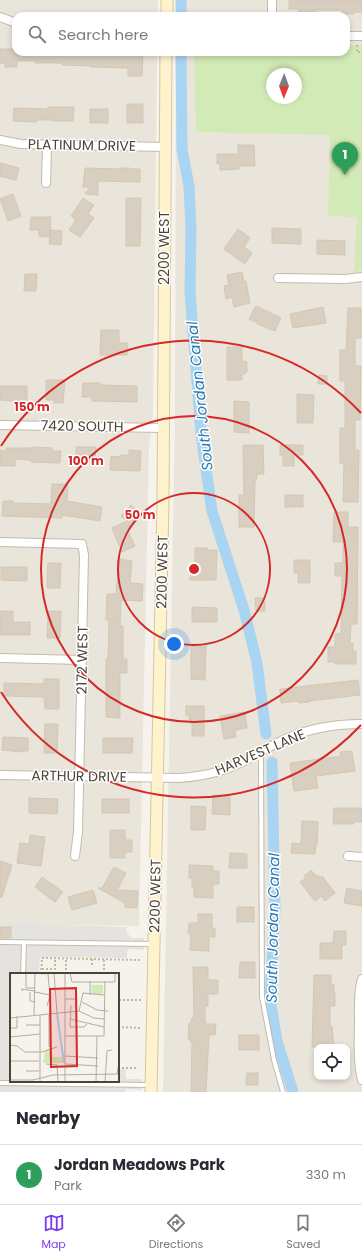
<!DOCTYPE html>
<style>
:root{--surface:#fff;--page:#f2f2f3;--text:#2b2b33;--muted:#7c7c81;--line:#e1e1e2;--accent:#7c3aed}
body{margin:0;font-family:Poppins,sans-serif;background:var(--page);color:var(--text)}
.controls{position:absolute;right:12px;bottom:12px;display:grid;overflow:hidden;border-radius:8px;box-shadow:0 2px 6px #0003}
.controls button{width:36px;height:36px;display:grid;place-items:center;padding:0;border:0;border-bottom:1px solid var(--line);background:var(--surface);color:var(--text);font:20px sans-serif}
.compass{position:absolute;left:266px;top:68px;width:36px;height:36px;border-radius:50%;background:var(--surface);box-shadow:0 2px 6px #0003;rotate:181deg}
.you{position:absolute;left:174px;top:644px;width:14px;height:14px;margin:-10px;border:3px solid #fff;border-radius:50%;background:#1a73e8;box-shadow:0 0 0 6px #1a73e833}
.badge{display:grid;place-items:center;width:26px;height:26px;border-radius:50%;background:var(--accent);color:#fff;font-size:13px;font-weight:700}
.pin{position:absolute;translate:-50% -33px;filter:drop-shadow(0 1px 2px #0008)}
.pin::after{content:'';position:absolute;top:21px;width:14px;height:12px;background:inherit;clip-path:polygon(0 0,100% 0,50% 100%)}
.list{margin:0;padding:0;list-style:none}
h2{display:flex;justify-content:space-between;align-items:center;height:52px;margin:0;padding:0 16px;font-size:17px}
h2 small{font-size:13px;font-weight:400;color:var(--muted)}
.list li{display:grid;grid-template-columns:26px 1fr auto;gap:12px;align-items:center;box-sizing:border-box;height:60px;padding:0 16px;border-top:1px solid var(--line)}
.list b{display:block;font-size:15px;white-space:nowrap}
.list p{margin:0;font-size:13px;white-space:nowrap;color:var(--muted)}
.list em{font-size:13px;font-style:normal;color:var(--muted)}
.icon{flex:none;width:22px;height:22px;fill:none;stroke:currentColor;stroke-width:2;stroke-linecap:round;stroke-linejoin:round}
.map{position:relative;flex:none;width:362px;height:1092px;overflow:hidden}
.search{position:absolute;background:var(--surface);box-shadow:0 2px 6px #0003;left:12px;right:12px;top:12px;height:44px;display:flex;align-items:center;gap:10px;box-sizing:border-box;padding:0 14px;border-radius:12px;color:var(--muted);font-size:15px}
.sheet{height:112px;background:var(--surface)}
nav{display:flex;justify-content:space-around;align-items:center;box-sizing:border-box;height:56px;border-top:1px solid var(--line);background:var(--surface);font-size:11px;color:var(--muted)}
nav a{display:grid;justify-items:center;gap:2px}
nav .on{color:var(--accent)}
.map>svg:first-child{display:block}
.residential{fill:#eae5da;fill-rule:evenodd}
.green{fill:#d2eab5;fill-rule:evenodd}
.parking{fill:#e5e3e0}
.lines{fill:none;stroke-linecap:round;stroke-linejoin:round}
.canal{stroke:#a9d4f2;stroke-width:11}
.building{fill:#d8cfc1;stroke:#d3c7b4}
.lane-casing{stroke:#c2bbae;stroke-width:6}
.street-casing{stroke:#c2bbae;stroke-width:10}
.secondary-casing{stroke:#d6c79b;stroke-width:13}
.path{stroke:#c4b79f;stroke-width:2;stroke-dasharray:2 2;stroke-linecap:butt}
.lane{stroke:#fff;stroke-width:4}
.street{stroke:#fff;stroke-width:8}
.secondary{stroke:#fff3cd;stroke-width:11}
.ring{fill:none;stroke:#d62828;stroke-width:2}
.labels{text-anchor:middle;stroke-width:3;stroke-linejoin:round;paint-order:stroke}
.street-label{font-size:14px;fill:#4b4439;stroke:#fff}
.water-label{font-size:15px;font-style:italic;fill:#2e7ab2;stroke:#fff}
.inset-river{fill:none;stroke:#a9d4f2;stroke-width:2}
.inset-road{fill:none;stroke:#b2ada4;stroke-width:1}
.view{fill:#d62828;fill-opacity:0.15;stroke:#d62828;stroke-width:2}
.inset-edge{fill:none;stroke:#4b4439;stroke-width:2}
.centre{fill:#d62828;stroke:#fff;stroke-width:2}
.ring-label{font-size:12px;text-anchor:middle;font-weight:bold;fill:#d62828;stroke:#fff;stroke-width:3;stroke-linejoin:round;paint-order:stroke}
</style>
<div class="map">
<svg width="362" height="1092" viewBox="0 0 362 1092">
<rect width="100%" height="100%" fill="#f6f3ec"/>
<g class="residential">
<path d="M0,0H158V16H16V52H157L153,410L149,448L139,926L0,924Z"/>
<path d="M176,0H362V1092H163L175,412L176,52H346V16H176ZM272,74H296V98H272ZM317,1047H347V1077H317Z"/>
</g>
<path class="green" d="M346,45H362V270L354,272L357,217L328,216L330,135L196,132L194,52H346ZM272,74H296V98H272Z"/>
<path class="parking" d="M0,923L127,927V933L132,938H144V950L129,949L127,951V958L40,957L39,974H11V1081H118V1069H126V1079H142V1090L126,1089V1092H0Z"/>
<g class="lines">
<g class="canal">
<path d="M181,16V0"/>
<path d="M181,52L182,149L189,186L191,228L190,292L201,434L212,511L244,610L257,663L266,734"/>
<path d="M272,762L275,910L270,1000L277,1041L293,1092"/>
</g>
</g>
<g class="building">
<path d="M289,0H362V12H354V14H342V10H315V12H310V14H299V9H289Z"/>
<path d="M0,49H16V52H80V54L97,55V53L128,55V52H143L142,76H128V68L91,67V66L62,65V63H35V61H17V67H5V63H0Z"/>
<rect x="127" y="104" width="16" height="19"/>
<path d="M48,107H74L73,121H53V120H37V122L13,121L14,108L47,109Z"/>
<rect x="90" y="109" width="18" height="14"/>
<path d="M238,145H254L255,166H239V169L220,170V164H217V154H238Z"/>
<path d="M0,163L19,168L16,180L0,176Z"/>
<path d="M85,168L121,169V168H130V169H140V182L98,181V195L85,194L90,187H83Z"/>
<path d="M13,194L21,216L8,221L0,199Z"/>
<path d="M83,198L94,205L88,214L94,218L80,237L69,230L76,220L71,216Z"/>
<path d="M126,198H141L140,246H126Z"/>
<path d="M31,217H51L50,237L39,236V230H30Z"/>
<path d="M272,228L301,229V244L272,243Z"/>
<path d="M238,229L250,238L244,247L252,253L245,264L224,249Z"/>
<path d="M51,230L62,231L61,245L49,244Z"/>
<path d="M317,240L345,241V255L317,254Z"/>
<path d="M242,272L244,282L246,281L250,303L234,307L232,297L226,299L224,286L229,285L227,275Z"/>
<path d="M25,274H37L36,291H24Z"/>
<path d="M256,306L281,318L275,331L257,324L258,323L249,319Z"/>
<path d="M323,307L326,323L293,328L290,314Z"/>
<path d="M348,308H361V338H355V366H361L360,420H355V450H359L358,502H343L344,463H340V428H345V381H340V350H346Z"/>
<path d="M101,330H119V343H128L127,355H100Z"/>
<path d="M227,347H242V361L247,362V372H245V374H242V380H227Z"/>
<path d="M319,375L327,376V384H318Z"/>
<path d="M46,380H65L63,403H54V400H46Z"/>
<path d="M83,383H100V385L137,386V402L92,401V397H82Z"/>
<path d="M0,386H27V402L0,400Z"/>
<path d="M297,394L314,395L313,423H297Z"/>
<path d="M234,401L249,402V433L234,432Z"/>
<path d="M243,445H263L264,474H257L256,481H255L254,527H239V495H244Z"/>
<path d="M280,445H303V455H294V466H283V455H280Z"/>
<path d="M32,447L52,448V451H61L60,463L31,462V460L15,459V466H0V450L6,451V448H32Z"/>
<path d="M76,447H96L95,461L76,460Z"/>
<path d="M129,450L141,451L140,471L110,470L111,456L121,457V455H129Z"/>
<path d="M52,484H68L67,501L102,507L100,521L62,515V518L2,516L3,501H13V503L51,504Z"/>
<rect x="285" y="495" width="18" height="12"/>
<path d="M131,505L142,515L128,531L135,546L122,552L112,528L127,521L121,516Z"/>
<path d="M334,512H348V527H358L357,624H351L350,643H353V651H356V664H335V662H328V647H335V634H341L342,576H335V563H343V542H333Z"/>
<path d="M195,548H207L208,550H217L216,580H190L191,568H195Z"/>
<path d="M119,559L132,561L130,583L143,584L142,601L121,600L120,626H123V659H127V673H120V718L106,717V659H108L109,620H106L107,594H116Z"/>
<path d="M294,560H310V583H298V573H294Z"/>
<path d="M48,563H61L60,588H47Z"/>
<path d="M1,567H27V581L1,580Z"/>
<path d="M255,598H265V611H256Z"/>
<path d="M192,607L217,608V622H192Z"/>
<path d="M1,611H13V622H30V635H0Z"/>
<path d="M48,611H61L60,638H47Z"/>
<path d="M191,646H206L205,680L191,679Z"/>
<path d="M44,679H59V709H45L44,697L4,696V683L44,684Z"/>
<path d="M358,680L360,695L309,701V702L299,703V701L281,703L280,689Z"/>
<path d="M186,706H204V736H192V720H189V715H186Z"/>
<path d="M245,712L247,728L235,730L236,737L224,739L220,716Z"/>
<path d="M45,724H58L57,753H44Z"/>
<path d="M3,737L28,738V751H22V752L2,750Z"/>
<path d="M103,738H133L132,753H103Z"/>
<path d="M352,751L355,771L316,776L318,788L294,791L290,763L341,756L340,752Z"/>
<path d="M213,795L230,796V815L212,814Z"/>
<path d="M29,798L58,799L57,814L29,813Z"/>
<rect x="102" y="799" width="27" height="14"/>
<path d="M191,806L206,807L205,830H191Z"/>
<path d="M334,808H362V822H354V824H333Z"/>
<path d="M302,821L318,822L317,844H316L315,854L291,853L292,843L301,844Z"/>
<path d="M110,830H125V840H132V852H125V858H110Z"/>
<path d="M30,835L45,837L41,866L17,863L20,843L29,844Z"/>
<path d="M230,853L247,854V868H229Z"/>
<path d="M0,861L12,865L2,897H0Z"/>
<path d="M189,865L213,866V871H219V884H213V898L194,897V887H192V878H189Z"/>
<path d="M114,867L126,873L117,890L138,891L137,908L125,907V903L98,888H102Z"/>
<path d="M311,870L316,876L318,875L320,878L322,876L335,893L325,901L321,896L315,901L300,882L306,878L304,876Z"/>
<path d="M42,877L63,892L55,902L35,887Z"/>
<path d="M347,888L362,891V906L344,903Z"/>
<path d="M93,890L97,903L72,910L68,897Z"/>
<rect x="237" y="907" width="17" height="15"/>
<path d="M198,914H212V928H215V937H209V951L190,950L191,934L188,933L189,923H198Z"/>
<rect x="0" y="927" width="11" height="11"/>
<path d="M334,931H346V945H342V959H320V943H333Z"/>
<path d="M240,962H255V978H239Z"/>
<path d="M193,967H208V980H218V994H208V1006H205V1024H216L215,1035H209L206,1092H191L192,1042H190L191,1039H188L189,1023H191L192,1018H194Z"/>
<path d="M314,975H331V985H334V993H335V1006H330V1026H332L334,1047H312Z"/>
<rect x="239" y="1035" width="20" height="15"/>
<path d="M247,1073H258V1085H246Z"/>
</g>
<g class="lines">
<g class="lane-casing">
<g id="lane">
<path d="M261,752L262,997L274,1060L283,1092"/>
<path d="M0,942L154,944"/>
<path d="M23,974L24,943"/>
<path d="M0,1083L151,1085"/>
</g>
</g>
<g class="street-casing">
<g id="street">
<path d="M272,0V16"/>
<path d="M0,17L16,23"/>
<path d="M346,36H362"/>
<path d="M0,140L21,144L165,147"/>
<path d="M46,183L47,145"/>
<path d="M278,278L346,279L362,277"/>
<path d="M0,425L163,428"/>
<path d="M0,542L82,544L84,555L78,832L75,856"/>
<path d="M0,658L82,660"/>
<path d="M0,775L180,778C194,777 207,775 220,771C242,765 260,751 281,741C306,729 335,724 362,724"/>
<path d="M348,856L362,857"/>
<path d="M362,979C358,991 359,1005 359,1017C359,1038 357,1060 362,1080"/>
</g>
</g>
<g class="secondary-casing">
<g id="secondary">
<path d="M167,16V0"/>
<path d="M151,1092L163,501L166,52"/>
</g>
</g>
<g class="path">
<path d="M357,45V52H362"/>
<path d="M92,959V966"/>
<path d="M42,969H55V958"/>
<path d="M41,974L42,958L140,960"/>
<path d="M66,974V959"/>
<path d="M104,974V959"/>
<path d="M119,1000V1027"/>
<path d="M119,1000H142"/>
<path d="M118,1027L141,1028"/>
<path d="M118,1068H138"/>
</g>
<use href="#lane" class="lane"/>
<use href="#street" class="street"/>
<use href="#secondary" class="secondary"/>
</g>
<g class="ring">
<circle cx="194" cy="569" r="76"/>
<circle cx="194" cy="569" r="153"/>
<path d="M361 725A229 229 0 0 1 1 692M1 446A229 229 0 0 1 361 413"/>
</g>
<g class="labels">
<g class="street-label">
<text transform="translate(82 145) rotate(1)" y="5">PLATINUM DRIVE</text>
<text transform="translate(164 248) rotate(-90)" y="5">2200 WEST</text>
<text transform="translate(82 426) rotate(1)" y="5">7420 SOUTH</text>
<text transform="translate(162 572) rotate(-89)" y="5">2200 WEST</text>
<text transform="translate(82 660) rotate(-89)" y="5">2172 WEST</text>
<text transform="translate(260 752) rotate(-23)" y="5">HARVEST LANE</text>
<text transform="translate(79 776) rotate(1)" y="5">ARTHUR DRIVE</text>
<text transform="translate(155 896) rotate(-89)" y="5">2200 WEST</text>
</g>
<g class="water-label">
<text transform="translate(200 396) rotate(-96)" y="5">South Jordan Canal</text>
<text transform="translate(273 928) rotate(-89)" y="5">South Jordan Canal</text>
</g>
</g>
<g transform="translate(10 973)">
<rect width="109" height="109" fill="#f6f3ec"/>
<path d="M81,12H93V21H82ZM41,74L43,84H53V90H33L35,78Z" fill="#d2eab5"/>
<path class="inset-river" d="M47,41L54,90"/>
<path class="inset-road" d="M16,0V15H25M44,0L47,40M55,0V109M60,0L62,9H105V0M31,1L50,0M55,16H66V26H55M13,18L11,16L25,18M20,19V28L25,29M25,19L40,22M80,22V8M72,29L87,37L98,38M61,32L60,54H74L77,51M37,33L40,22L38,1M69,38L73,20L94,22M24,42L25,0M30,42V109M39,42V74M0,45L69,38L84,45L94,46M60,46L94,54M16,52H30M0,55H7V43M55,63H94L95,8M0,64L30,61M0,72L7,73L15,79H32L47,74M55,83L88,85M0,88H29M36,91L47,92L48,109M56,91L88,93M16,98H29M107,101L109,89M0,107H23L43,102L109,101M86,109L87,63M95,109L97,78L102,77"/>
<path class="view" d="M66,15L67,93L41,94L40,16Z"/>
<rect width="109" height="109" class="inset-edge"/>
</g>
<circle cx="194" cy="569" r="6" class="centre"/>
<g class="ring-label">
<text x="32" y="411">150 m</text>
<text x="86" y="465">100 m</text>
<text x="140" y="519">50 m</text>
</g>
</svg>
<div class="controls">
<button><svg class="icon" aria-label="locate" viewBox="0 0 24 24"><circle cx="12" cy="12" r="6"/><path d="M12 2v4M12 18v4M2 12h4M18 12h4"/></svg></button>
</div>
<svg class="compass" viewBox="-18 -18 36 36"><path d="M0-13l5 13h-10z" fill="#e53935"/><path d="M0 13l5-13h-10z" fill="#7c7c81"/></svg>
<div class="you"></div>
<div class="pin badge" style="left:345px;top:175px;background:#2e9e5b">1</div>
<div class="search"><svg class="icon" aria-label="search" viewBox="0 0 24 24"><circle cx="10" cy="10" r="6"/><path d="M15 15l6 6"/></svg>Search here</div>
</div>
<section class="sheet">
<h2>Nearby<small></small></h2>
<ul class="list">
<li><span class="badge" style="background:#2e9e5b">1</span><div><b>Jordan Meadows Park</b><p>Park</p></div><em>330 m</em></li>
</ul>
</section>
<nav>
<a class="on"><svg class="icon" aria-label="map" viewBox="0 0 24 24"><path d="M3 6l6-2 6 2 6-2v14l-6 2-6-2-6 2zM9 4v14M15 6v14"/></svg>Map</a>
<a><svg class="icon" aria-label="directions" viewBox="0 0 24 24"><path d="M12 3l9 9-9 9-9-9zM9 14v-3h6M13 9l2 2-2 2"/></svg>Directions</a>
<a><svg class="icon" aria-label="saved" viewBox="0 0 24 24"><path d="M7 4h10v16l-5-4-5 4z"/></svg>Saved</a>
</nav>
